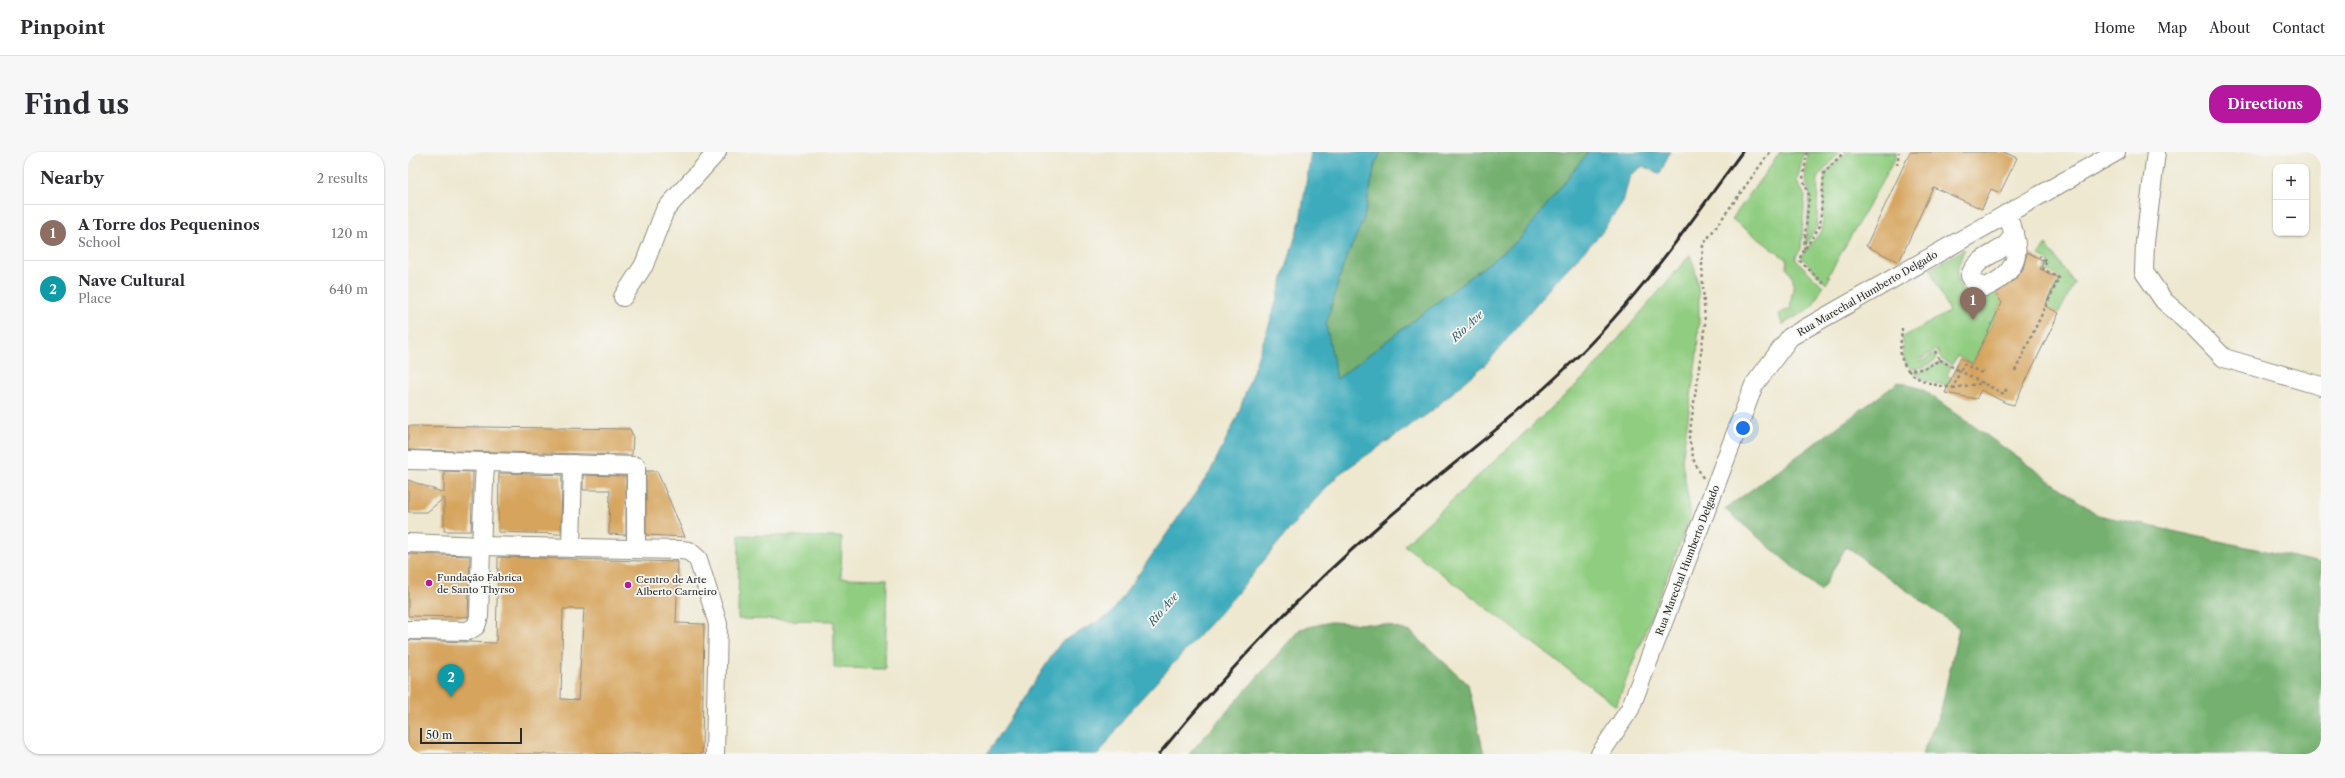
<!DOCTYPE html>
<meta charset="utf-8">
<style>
:root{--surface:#fff;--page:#f7f7f7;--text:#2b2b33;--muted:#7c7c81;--line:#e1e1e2;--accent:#b5179e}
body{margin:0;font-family:"Libre Caslon Text",serif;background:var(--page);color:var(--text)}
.controls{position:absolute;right:12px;top:12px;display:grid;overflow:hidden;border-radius:8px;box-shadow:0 1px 3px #0004}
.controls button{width:36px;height:36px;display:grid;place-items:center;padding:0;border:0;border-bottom:1px solid var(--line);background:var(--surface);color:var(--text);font:20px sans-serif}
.scale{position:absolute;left:12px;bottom:10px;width:102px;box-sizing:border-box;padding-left:4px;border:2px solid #2b2b2b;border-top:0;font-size:11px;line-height:14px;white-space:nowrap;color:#2b2b2b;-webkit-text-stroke:3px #f6f6f2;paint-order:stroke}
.you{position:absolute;left:1335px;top:276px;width:14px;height:14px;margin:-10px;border:3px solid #fff;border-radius:50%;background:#1a73e8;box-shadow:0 0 0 6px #1a73e833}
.badge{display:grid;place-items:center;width:26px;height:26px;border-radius:50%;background:var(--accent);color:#fff;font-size:13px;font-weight:700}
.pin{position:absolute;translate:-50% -33px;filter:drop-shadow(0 1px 2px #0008)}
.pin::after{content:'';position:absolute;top:21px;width:14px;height:12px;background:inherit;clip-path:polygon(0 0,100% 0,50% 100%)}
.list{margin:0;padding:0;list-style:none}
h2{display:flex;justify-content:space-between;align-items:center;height:52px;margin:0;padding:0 16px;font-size:17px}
h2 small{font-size:13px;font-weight:400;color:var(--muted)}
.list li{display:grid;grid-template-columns:26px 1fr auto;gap:12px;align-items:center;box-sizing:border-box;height:56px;padding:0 16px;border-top:1px solid var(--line)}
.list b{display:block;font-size:15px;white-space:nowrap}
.list p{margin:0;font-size:13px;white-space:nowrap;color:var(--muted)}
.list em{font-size:13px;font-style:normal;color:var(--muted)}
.map{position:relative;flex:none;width:1913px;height:602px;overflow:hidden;border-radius:16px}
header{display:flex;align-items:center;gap:24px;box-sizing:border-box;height:56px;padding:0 20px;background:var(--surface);border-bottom:1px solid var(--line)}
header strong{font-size:19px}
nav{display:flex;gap:22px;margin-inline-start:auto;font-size:14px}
.intro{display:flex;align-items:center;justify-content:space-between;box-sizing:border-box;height:96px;padding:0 24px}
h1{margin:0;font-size:28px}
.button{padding:10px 18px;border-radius:16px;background:var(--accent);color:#fff;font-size:14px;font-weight:700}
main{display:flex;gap:24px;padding:0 24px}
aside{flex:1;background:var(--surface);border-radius:16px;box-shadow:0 1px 3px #0004}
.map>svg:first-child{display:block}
.green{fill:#91cd81;stroke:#5e7c56}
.forest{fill:#74b06f;stroke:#506e4d}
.water{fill:#3dabbc;stroke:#346b74}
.building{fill:#d6a45d;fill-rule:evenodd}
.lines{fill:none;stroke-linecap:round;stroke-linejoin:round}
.minor-casing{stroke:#8c8a7e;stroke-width:20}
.path{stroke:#8c8a7e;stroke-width:2.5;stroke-dasharray:3 3;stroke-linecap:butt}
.minor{stroke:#fff;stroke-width:18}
.rail{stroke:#2b2b2b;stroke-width:3}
.poi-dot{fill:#b5179e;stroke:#f6f6f2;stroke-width:1.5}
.labels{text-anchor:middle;stroke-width:3.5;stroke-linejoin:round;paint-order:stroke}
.street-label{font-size:10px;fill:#2b2b2b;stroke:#f6f6f2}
.poi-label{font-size:10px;fill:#2b2b2b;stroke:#f6f6f2;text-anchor:start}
.water-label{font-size:11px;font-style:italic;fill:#325e65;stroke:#f6f6f2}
</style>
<header>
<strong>Pinpoint</strong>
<nav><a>Home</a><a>Map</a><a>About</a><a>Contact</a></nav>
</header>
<div class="intro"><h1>Find us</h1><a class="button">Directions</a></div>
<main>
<aside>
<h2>Nearby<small>2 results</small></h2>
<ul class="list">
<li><span class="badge" style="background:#8d6e63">1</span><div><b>A Torre dos Pequeninos</b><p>School</p></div><em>120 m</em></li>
<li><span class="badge" style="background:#0f9aa8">2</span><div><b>Nave Cultural</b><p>Place</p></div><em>640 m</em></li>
</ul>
</aside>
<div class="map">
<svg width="1913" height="602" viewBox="0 0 1913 602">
<rect width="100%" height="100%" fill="#f6f6f2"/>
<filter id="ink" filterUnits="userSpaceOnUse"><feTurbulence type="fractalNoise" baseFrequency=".025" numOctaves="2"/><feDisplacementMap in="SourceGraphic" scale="8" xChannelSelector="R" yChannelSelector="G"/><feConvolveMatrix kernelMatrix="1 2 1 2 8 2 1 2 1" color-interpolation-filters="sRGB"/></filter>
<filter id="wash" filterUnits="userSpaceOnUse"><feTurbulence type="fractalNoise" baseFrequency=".012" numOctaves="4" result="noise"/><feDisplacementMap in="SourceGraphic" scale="16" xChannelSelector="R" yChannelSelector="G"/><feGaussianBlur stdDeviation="0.9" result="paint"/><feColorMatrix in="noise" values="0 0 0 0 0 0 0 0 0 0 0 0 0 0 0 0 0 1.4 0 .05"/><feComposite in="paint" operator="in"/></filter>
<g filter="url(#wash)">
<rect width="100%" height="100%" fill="#eee8d0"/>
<g class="green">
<path d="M1372,0H1396L1389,29L1397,44L1393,97L1388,104V108L1415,134L1404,155L1374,173L1371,162L1383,156C1381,147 1387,137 1385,128C1383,119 1377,117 1379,108L1324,67Z"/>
<path d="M1400,0H1432L1410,25L1409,75L1397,94L1402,42L1397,27Z"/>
<path d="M1439,0H1488V5L1420,124L1422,125L1418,132L1393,104L1414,78L1417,21Z"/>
<path d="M1638,92L1666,131L1651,161L1638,155L1652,125L1637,117L1641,109L1631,103Z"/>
<path d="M1557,97C1542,127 1547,149 1586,139L1591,146L1599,141L1564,212L1549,204L1544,213L1534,208L1529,198L1511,208L1513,210L1527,202L1529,207L1516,215L1505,217C1492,210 1495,199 1495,185L1541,160L1522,117Z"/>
<path d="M1282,103L1287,117L1291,141V169L1289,202L1274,309L1283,363L1208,554L996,393L1181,221Z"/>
<path d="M1531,210L1543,215L1539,223L1543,226L1539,234L1516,228L1504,220H1512Z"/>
<path d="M331,383L434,385L433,426L479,427L477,517L426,516V469L330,467Z"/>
</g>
<g class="forest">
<path d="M973,0H1180L1112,87L929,227L918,173L935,114L956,66L967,13Z"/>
<path d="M1491,230L1514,237L1690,363L1913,411V602H1514L1533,558L1551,476L1438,395L1413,439L1317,357Z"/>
<path d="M922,470L978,473L1003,480L1060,532L1076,602H781L892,477Z"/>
</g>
<path class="water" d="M903,0H973L967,13L956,66L935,114L918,172L929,227L1112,87L1180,0H1262L1252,22L1235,14L1222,23L1215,50L1189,86L1148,128L1080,210L1021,261L931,322L894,362L826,445L721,560L691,602H579L653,490L702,463L802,320L829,265L862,170L892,69Z"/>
<g id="blocks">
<g class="building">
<path d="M1502,0H1596L1609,6L1592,41L1583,37L1574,57L1525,35L1491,110L1458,94Z"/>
<path d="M1619,100L1636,109L1632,117L1650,126L1637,154L1651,161L1606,253L1598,251L1573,238L1568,247L1537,241L1552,206L1564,212L1594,151L1588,142L1607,127L1615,117Z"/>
<path d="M0,274L222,277L225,284L224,303L0,298Z"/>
<path d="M36,319L65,320L63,379H36V346L19,360H0V328L36,341Z"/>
<path d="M238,319H249L277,385L238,383Z"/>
<path d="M91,321L154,323L153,382L90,380Z"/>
<path d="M175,323L218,324V383L201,382L202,338H175Z"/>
<path d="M0,402L62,404L60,465L0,464Z"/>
<path d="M90,405L270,410L268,471L296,472L294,602H0V488L88,491ZM155,457H176L170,548L153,547Z"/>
</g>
</g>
</g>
<g filter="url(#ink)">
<use href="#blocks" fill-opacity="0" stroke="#8c8a7e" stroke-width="1"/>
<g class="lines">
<g class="minor-casing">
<g id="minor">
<path d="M1748,0L1737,90L1736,120L1756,149L1785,174L1816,206L1913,234"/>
<path d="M1598,62C1614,95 1615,118 1578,135L1567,132L1562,124C1569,101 1599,103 1606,80"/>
<path d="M215,145L236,113L257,58L309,0"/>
<path d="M0,308L228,314V397"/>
<path d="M77,310L73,394L273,398L281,399L290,407L310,472L307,602"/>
<path d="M0,391L73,394L71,465L68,474L60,479L0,478"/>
<path d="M163,396L165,312"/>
<path d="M1192,602L1222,557L1346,233L1382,185L1708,0"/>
</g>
</g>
<g class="path">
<path d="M1399,0L1395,27L1401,43L1396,98L1412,74L1416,21L1436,0"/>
<path d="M1489,13L1491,0"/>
<path d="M1396,98L1391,108L1417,133"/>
<path d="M1494,176C1493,193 1489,204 1500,218L1515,217L1532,208L1552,219L1556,212L1574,221L1576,218"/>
<path d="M1527,199L1532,208"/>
<path d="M1500,218C1510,230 1531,234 1545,236L1552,219L1596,242L1599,236"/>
<path d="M1607,219L1651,126L1635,117L1639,109L1631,104"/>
<path d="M1545,236L1576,231"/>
<path d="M1295,326L1286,309L1281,286L1297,172L1294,113L1295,93L1362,0"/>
</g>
<use href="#minor" class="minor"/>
<path class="rail" d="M751,602C819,519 893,441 974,371C1037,317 1105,268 1164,210C1229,147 1281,73 1334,0"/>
</g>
</g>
<g class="poi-dot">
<circle cx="21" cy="431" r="4"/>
<circle cx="220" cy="433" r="4"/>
</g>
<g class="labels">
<g class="street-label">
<text transform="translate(1459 141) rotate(-30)" y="4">Rua Marechal Humberto Delgado</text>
<text transform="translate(1279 408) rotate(-69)" y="4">Rua Marechal Humberto Delgado</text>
</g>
<g class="poi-label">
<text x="29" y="429">Fundação Fabrica<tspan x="29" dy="12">de Santo Thyrso</tspan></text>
<text x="228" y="431">Centro de Arte<tspan x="228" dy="12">Alberto Carneiro</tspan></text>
</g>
<g class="water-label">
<text transform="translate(1059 174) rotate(-43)" y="4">Rio Ave</text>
<text transform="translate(755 457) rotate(-49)" y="4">Rio Ave</text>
</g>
</g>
</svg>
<div class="controls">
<button>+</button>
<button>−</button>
</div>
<div class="scale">50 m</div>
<div class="you"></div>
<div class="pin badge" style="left:1565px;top:168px;background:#8d6e63">1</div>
<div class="pin badge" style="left:43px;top:545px;background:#0f9aa8">2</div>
</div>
</main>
